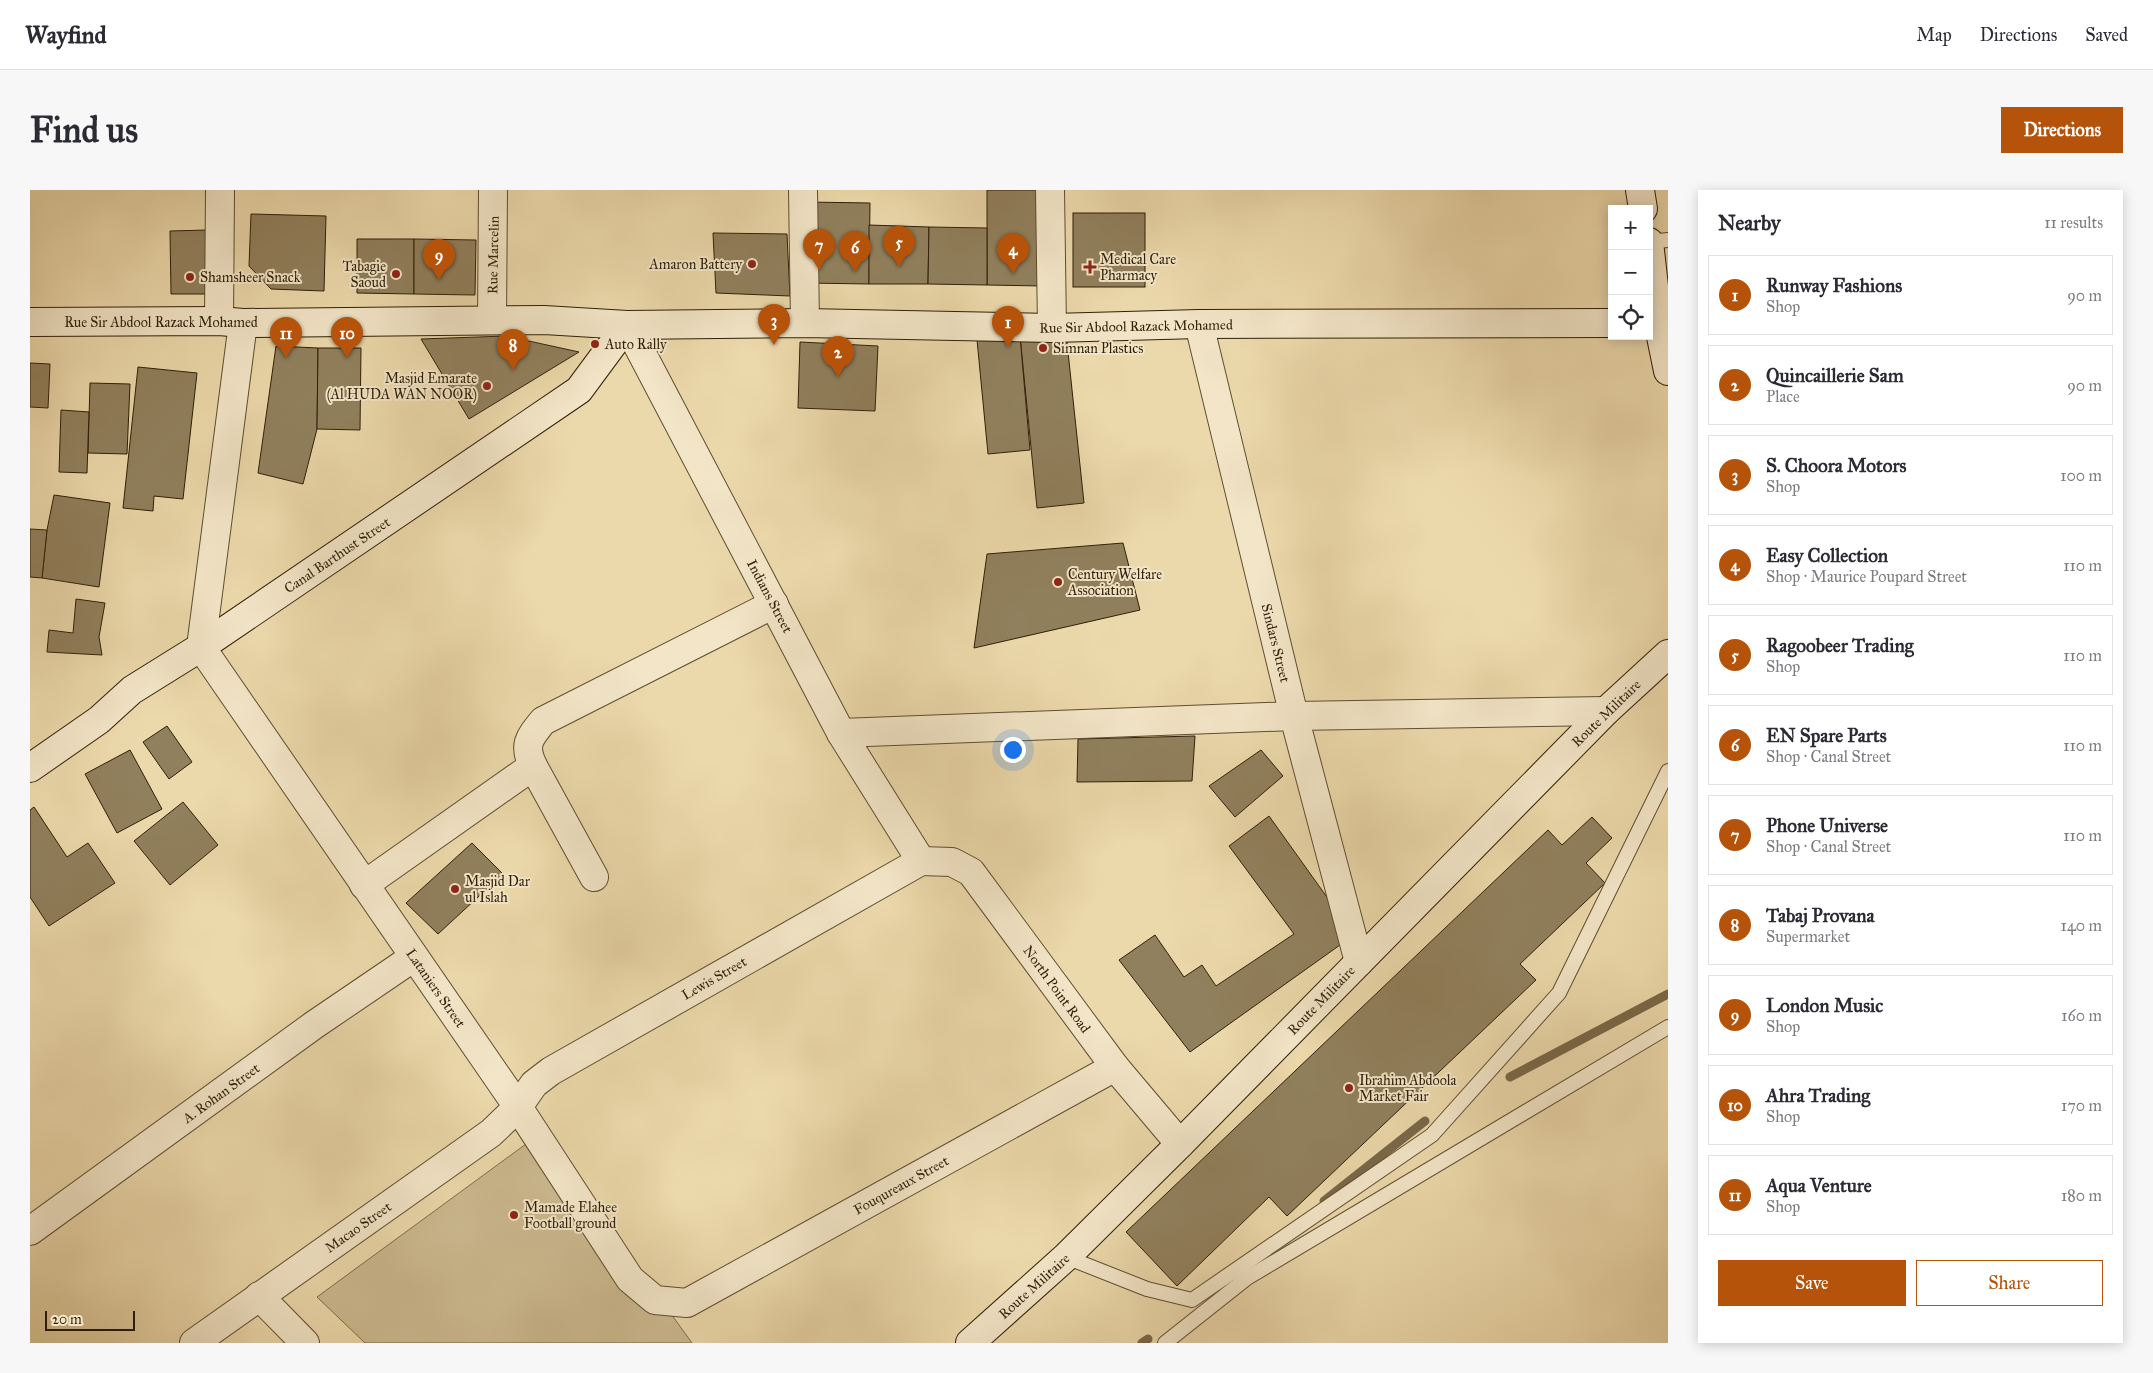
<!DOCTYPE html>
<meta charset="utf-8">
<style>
:root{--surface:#fff;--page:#f7f7f7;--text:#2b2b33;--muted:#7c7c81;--line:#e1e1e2;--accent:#b45309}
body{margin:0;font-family:"IM FELL Great Primer",serif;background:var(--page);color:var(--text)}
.controls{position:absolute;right:15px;top:15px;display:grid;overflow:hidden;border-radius:0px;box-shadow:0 2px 12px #0003}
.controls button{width:45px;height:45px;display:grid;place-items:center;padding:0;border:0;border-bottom:1px solid var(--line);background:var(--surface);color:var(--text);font:25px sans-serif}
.scale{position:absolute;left:15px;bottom:12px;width:90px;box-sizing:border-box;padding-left:5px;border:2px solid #2f1f08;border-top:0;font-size:14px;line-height:18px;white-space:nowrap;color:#2f1f08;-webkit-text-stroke:4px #f3e6c8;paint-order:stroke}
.you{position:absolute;left:982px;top:559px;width:18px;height:18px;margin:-12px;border:4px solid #fff;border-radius:50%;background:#1a73e8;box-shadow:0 0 0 8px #1a73e833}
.badge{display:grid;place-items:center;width:32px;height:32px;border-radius:50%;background:var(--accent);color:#fff;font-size:16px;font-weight:700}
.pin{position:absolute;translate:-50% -41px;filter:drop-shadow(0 1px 2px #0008)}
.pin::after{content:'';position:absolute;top:26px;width:18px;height:15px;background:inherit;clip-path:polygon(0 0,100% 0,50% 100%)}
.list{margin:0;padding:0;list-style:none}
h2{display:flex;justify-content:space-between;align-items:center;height:65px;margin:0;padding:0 20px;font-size:21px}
h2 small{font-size:16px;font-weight:400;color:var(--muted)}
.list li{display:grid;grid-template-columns:32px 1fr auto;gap:15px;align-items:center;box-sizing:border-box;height:80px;margin:0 10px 10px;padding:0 10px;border:1px solid var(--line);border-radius:0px}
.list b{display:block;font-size:19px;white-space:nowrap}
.list p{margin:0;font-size:16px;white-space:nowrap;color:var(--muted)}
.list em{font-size:16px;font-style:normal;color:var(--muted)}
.actions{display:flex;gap:10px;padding:15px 20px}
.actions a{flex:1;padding:11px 0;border:1px solid var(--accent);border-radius:0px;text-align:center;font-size:18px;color:var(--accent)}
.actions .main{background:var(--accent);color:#fff}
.icon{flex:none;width:28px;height:28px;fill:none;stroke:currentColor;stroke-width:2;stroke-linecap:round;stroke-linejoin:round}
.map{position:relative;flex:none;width:1638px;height:1153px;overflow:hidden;border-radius:0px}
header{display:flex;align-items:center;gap:30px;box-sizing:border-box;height:70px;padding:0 25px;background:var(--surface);border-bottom:1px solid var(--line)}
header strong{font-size:24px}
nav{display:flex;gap:28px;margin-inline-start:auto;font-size:18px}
.intro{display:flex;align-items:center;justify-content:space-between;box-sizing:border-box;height:120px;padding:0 30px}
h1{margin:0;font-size:35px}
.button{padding:12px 22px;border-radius:0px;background:var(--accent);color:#fff;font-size:18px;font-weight:700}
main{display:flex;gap:30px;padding:0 30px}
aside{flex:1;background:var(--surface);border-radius:0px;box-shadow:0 2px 12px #0003}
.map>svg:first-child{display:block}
.green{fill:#ccb98f;stroke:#7e6c4c}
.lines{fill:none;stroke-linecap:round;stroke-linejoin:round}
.stream{stroke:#7a6949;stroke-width:9}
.building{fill:#91805d;stroke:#2f1f08}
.lane-casing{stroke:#5e4e31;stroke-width:16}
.street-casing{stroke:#5e4e31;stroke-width:30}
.secondary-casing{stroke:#2f1f08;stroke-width:30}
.lane{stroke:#f3e6c8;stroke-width:14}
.street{stroke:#f3e6c8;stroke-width:28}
.secondary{stroke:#f3e6c8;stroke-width:28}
.poi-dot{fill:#8f2418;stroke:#f3e6c8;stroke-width:2}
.labels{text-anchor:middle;stroke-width:4;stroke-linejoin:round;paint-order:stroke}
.street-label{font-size:14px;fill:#2f1f08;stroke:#f3e6c8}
.poi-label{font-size:14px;fill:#2f1f08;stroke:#f3e6c8;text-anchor:start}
</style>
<header>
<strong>Wayfind</strong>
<nav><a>Map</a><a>Directions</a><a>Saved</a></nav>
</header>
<div class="intro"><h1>Find us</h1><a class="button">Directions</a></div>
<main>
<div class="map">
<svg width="1638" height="1153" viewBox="0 0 1638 1153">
<rect width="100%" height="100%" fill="#ecd9ab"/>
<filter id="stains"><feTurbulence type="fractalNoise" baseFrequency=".004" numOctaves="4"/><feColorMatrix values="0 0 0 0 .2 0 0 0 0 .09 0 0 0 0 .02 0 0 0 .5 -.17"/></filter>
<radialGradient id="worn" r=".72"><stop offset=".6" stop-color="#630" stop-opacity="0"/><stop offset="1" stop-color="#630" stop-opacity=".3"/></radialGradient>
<path class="green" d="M511,943L662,1153H335L287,1107Z"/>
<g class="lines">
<g class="stream">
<path d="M1480,887L1638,804"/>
<path d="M1294,1011L1395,931"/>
<path d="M1112,1153L1118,1149"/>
</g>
</g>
<g class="building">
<path d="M957,0H1013L1012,96L957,95Z"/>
<path d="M777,12L840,13L839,94L776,93Z"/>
<rect x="1043" y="23" width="72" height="74"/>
<path d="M221,24L296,26L294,101L241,99L219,76Z"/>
<path d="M839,35L899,37L898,94H839Z"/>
<path d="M899,37L957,38V95L898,94Z"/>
<path d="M176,40L177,104H141L140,41Z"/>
<path d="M683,43L757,44L760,106L686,103Z"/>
<path d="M327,49H384V104L327,103Z"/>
<path d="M384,49L446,50L445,105L384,104Z"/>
<path d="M1036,143L1054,313L1007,318L990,146Z"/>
<path d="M476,146L549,162L439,229L391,149Z"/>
<path d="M990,146L1000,260L958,264L947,150Z"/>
<path d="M770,152L848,156L845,221L768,218Z"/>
<path d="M246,156L288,158L287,239L273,294L228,283Z"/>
<path d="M288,158H331L330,240L287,239Z"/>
<path d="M0,173L20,174L18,218L0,217Z"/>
<path d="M108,177L167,183L153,309L124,306L123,321L93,318Z"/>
<path d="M60,193L100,194L97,264L58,263Z"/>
<path d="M31,220L59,222L57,283L29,282Z"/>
<path d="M24,305L80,313L69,397L12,388L17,340Z"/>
<path d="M0,339L17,340L12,388L0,387Z"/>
<path d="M1093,353L1110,420L944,458L957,364Z"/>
<path d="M46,409L75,413L69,447L72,465L17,462L19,440L43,443Z"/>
<path d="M137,536L162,572L139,589L113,552Z"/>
<path d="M1165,546L1162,591L1047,592L1048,549Z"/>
<path d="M100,560L132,619L87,643L55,584Z"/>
<path d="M1231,560L1253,586L1205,627L1179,596Z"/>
<path d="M153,612L188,655L140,695L104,651Z"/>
<path d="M4,617L37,667L58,653L85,693L19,736L0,707V620Z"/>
<path d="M1239,626L1324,745L1160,862L1089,770L1125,745L1154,787L1172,775L1186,796L1264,744L1199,656Z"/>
<path d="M1562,627L1582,648L1556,673L1575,693L1490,774L1506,790L1257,1026L1239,1007L1147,1096L1096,1042L1518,640L1532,655Z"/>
<path d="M442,653L473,684L408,744L376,713Z"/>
</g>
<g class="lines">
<g class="lane-casing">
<g id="lane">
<path d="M1619,52L1638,50"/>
<path d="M1036,1067L1117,1099L1162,1110L1402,945L1529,803L1638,581"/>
<path d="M1135,1153L1217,1088L1638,837"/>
</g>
</g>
<g class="street-casing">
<g id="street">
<path d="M773,0L775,133"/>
<path d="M1020,0L1022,138"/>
<path d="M462,130L463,0"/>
<path d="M189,131L190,0"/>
<path d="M213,133L171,457L488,917L600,1089L625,1110L657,1113L1085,877"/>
<path d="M1169,134L1264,526L1329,772"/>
<path d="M597,135L811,543L891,671"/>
<path d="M811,543L1264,526L1576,521"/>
<path d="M503,576L564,687"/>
<path d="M891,671L922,672L941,682L1085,877L1150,954"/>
<path d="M334,695L503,576C493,555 499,548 513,531L744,414"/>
<path d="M0,1041L284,835L384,767"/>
<path d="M229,1106L275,1153"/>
<path d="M164,1153L461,943L488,917L504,894L521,881L891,671"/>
</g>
</g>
<g class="secondary-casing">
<g id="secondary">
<path d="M1610,0L1613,19"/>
<path d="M1619,52L1628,132L1638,181"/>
<path d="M0,132L189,131L213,133L514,130L597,135L775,133L1022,138L1169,134L1582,133"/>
<path d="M0,578L69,530L102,500L171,457L549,200L597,135"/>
<path d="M940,1153L1036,1067L1150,954L1576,521L1638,464"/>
</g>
</g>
<use href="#lane" class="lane"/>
<use href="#street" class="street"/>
<use href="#secondary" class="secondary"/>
</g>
<g class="poi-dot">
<circle cx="722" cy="74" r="5"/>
<path d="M1057.5 69.5h5v5h5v5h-5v5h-5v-5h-5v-5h5z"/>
<circle cx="366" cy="84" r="5"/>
<circle cx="160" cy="87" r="5"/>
<circle cx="565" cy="154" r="5"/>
<circle cx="1013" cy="158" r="5"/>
<circle cx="457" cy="196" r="5"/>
<circle cx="1028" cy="392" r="5"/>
<circle cx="425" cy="699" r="5"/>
<circle cx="1319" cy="898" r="5"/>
<circle cx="484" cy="1025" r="5"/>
</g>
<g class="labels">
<g class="street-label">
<text transform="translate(463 65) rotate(-89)" y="5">Rue Marcelin</text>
<text x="131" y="137">Rue Sir Abdool Razack Mohamed</text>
<text transform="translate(1106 136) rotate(-1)" y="5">Rue Sir Abdool Razack Mohamed</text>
<text transform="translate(307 365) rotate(-34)" y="5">Canal Barthust Street</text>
<text transform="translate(740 406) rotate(62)" y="5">Indians Street</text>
<text transform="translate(1246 453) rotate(76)" y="5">Sindars Street</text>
<text transform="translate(1576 523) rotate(-44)" y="5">Route Militaire</text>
<text transform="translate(684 788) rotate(-30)" y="5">Lewis Street</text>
<text transform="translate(406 798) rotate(55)" y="5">Lataniers Street</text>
<text transform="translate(1027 799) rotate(54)" y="5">North Point Road</text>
<text transform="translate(1291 810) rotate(-46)" y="5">Route Militaire</text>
<text transform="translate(191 903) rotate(-36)" y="5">A. Rohan Street</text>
<text transform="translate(871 995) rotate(-29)" y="5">Fouqureaux Street</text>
<text transform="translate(328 1037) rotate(-35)" y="5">Macao Street</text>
<text transform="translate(1004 1096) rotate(-42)" y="5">Route Militaire</text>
</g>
<g class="poi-label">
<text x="1070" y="74">Medical Care<tspan x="1070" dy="16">Pharmacy</tspan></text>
<text x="712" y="79" text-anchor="end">Amaron Battery</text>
<text x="356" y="81" text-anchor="end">Tabagie<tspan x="356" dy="16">Saoud</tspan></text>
<text x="170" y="92">Shamsheer Snack</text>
<text x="575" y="159">Auto Rally</text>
<text x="1023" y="163">Simnan Plastics</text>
<text x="447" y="193" text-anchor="end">Masjid Emarate<tspan x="447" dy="16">(Al HUDA WAN NOOR)</tspan></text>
<text x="1038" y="389">Century Welfare<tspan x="1038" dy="16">Association</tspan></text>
<text x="435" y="696">Masjid Dar<tspan x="435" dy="16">ul Islah</tspan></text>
<text x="1329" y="895">Ibrahim Abdoola<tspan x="1329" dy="16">Market Fair</tspan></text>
<text x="494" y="1022">Mamade Elahee<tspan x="494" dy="16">Football ground</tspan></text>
</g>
</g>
<rect width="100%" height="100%" filter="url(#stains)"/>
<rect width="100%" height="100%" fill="url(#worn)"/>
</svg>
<div class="controls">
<button>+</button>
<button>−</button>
<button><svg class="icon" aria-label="locate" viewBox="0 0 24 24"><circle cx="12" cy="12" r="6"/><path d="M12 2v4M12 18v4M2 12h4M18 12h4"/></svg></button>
</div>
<div class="scale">20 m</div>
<div class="you"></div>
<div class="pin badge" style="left:978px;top:157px">1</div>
<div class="pin badge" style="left:808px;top:187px">2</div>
<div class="pin badge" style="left:744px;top:155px">3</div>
<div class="pin badge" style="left:983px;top:84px">4</div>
<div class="pin badge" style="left:869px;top:77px">5</div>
<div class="pin badge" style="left:825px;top:82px">6</div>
<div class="pin badge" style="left:789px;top:80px">7</div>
<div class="pin badge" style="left:483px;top:180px">8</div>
<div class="pin badge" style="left:409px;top:90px">9</div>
<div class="pin badge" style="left:317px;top:168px">10</div>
<div class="pin badge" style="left:256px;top:168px">11</div>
</div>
<aside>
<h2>Nearby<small>11 results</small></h2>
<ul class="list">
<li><span class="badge">1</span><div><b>Runway Fashions</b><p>Shop</p></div><em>90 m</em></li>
<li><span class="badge">2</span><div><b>Quincaillerie Sam</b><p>Place</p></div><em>90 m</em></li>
<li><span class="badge">3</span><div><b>S. Choora Motors</b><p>Shop</p></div><em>100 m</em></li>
<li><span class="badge">4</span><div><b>Easy Collection</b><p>Shop · Maurice Poupard Street</p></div><em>110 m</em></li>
<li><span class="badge">5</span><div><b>Ragoobeer Trading</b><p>Shop</p></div><em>110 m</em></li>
<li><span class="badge">6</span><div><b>EN Spare Parts</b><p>Shop · Canal Street</p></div><em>110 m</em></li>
<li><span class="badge">7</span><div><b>Phone Universe</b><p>Shop · Canal Street</p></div><em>110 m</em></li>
<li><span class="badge">8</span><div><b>Tabaj Provana</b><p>Supermarket</p></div><em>140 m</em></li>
<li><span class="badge">9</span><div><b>London Music</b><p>Shop</p></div><em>160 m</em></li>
<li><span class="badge">10</span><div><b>Ahra Trading</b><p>Shop</p></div><em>170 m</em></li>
<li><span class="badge">11</span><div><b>Aqua Venture</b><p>Shop</p></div><em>180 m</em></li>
</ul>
<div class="actions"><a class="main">Save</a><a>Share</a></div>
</aside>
</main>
